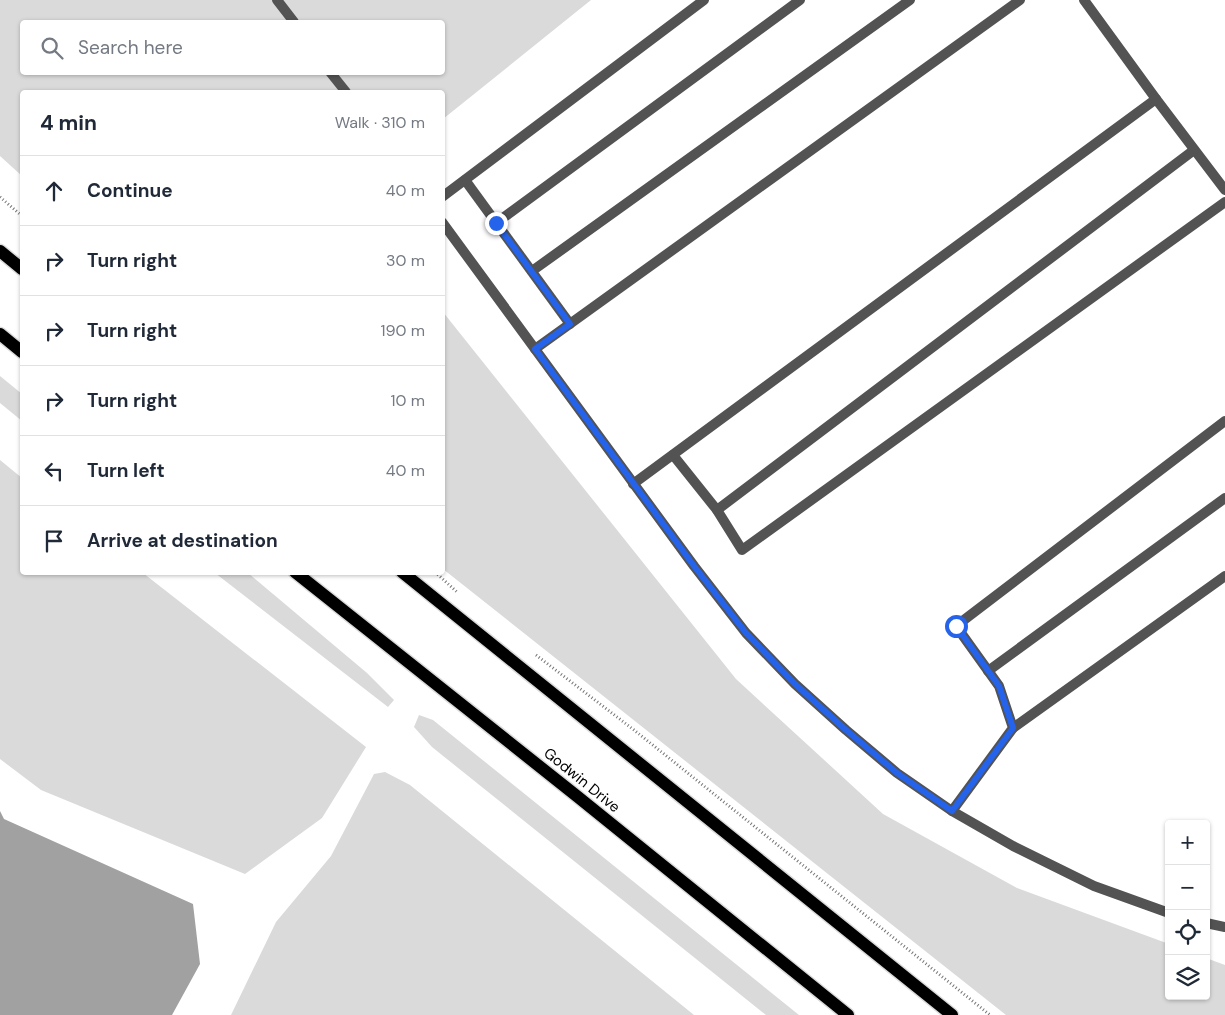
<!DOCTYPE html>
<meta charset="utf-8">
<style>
:root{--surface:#fff;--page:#f6f6f7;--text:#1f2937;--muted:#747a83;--line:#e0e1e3}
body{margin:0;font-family:"DM Sans",sans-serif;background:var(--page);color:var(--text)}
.controls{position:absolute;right:15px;bottom:15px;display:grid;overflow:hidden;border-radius:5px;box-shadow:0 1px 4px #0004}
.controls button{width:45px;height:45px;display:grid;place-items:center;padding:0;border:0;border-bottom:1px solid var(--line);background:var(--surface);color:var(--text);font:25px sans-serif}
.stop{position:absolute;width:15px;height:15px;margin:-11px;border:4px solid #2563eb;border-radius:50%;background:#fff}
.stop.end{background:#2563eb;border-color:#fff;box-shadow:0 1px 5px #0008}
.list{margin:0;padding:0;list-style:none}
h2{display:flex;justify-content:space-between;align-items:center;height:65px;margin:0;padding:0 20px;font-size:21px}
h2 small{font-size:16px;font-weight:400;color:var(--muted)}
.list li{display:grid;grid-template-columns:32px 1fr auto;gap:15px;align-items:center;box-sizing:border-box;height:70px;padding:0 20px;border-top:1px solid var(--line)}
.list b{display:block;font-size:19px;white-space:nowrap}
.list em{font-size:16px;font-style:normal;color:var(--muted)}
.icon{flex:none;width:28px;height:28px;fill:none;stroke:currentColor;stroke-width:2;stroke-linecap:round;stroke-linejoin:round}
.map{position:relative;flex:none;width:1225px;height:1015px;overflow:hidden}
.search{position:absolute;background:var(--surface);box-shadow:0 1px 4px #0004;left:20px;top:20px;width:425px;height:55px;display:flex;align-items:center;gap:12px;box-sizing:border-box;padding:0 18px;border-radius:5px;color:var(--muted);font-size:19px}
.panel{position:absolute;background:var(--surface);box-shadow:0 1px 4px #0004;left:20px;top:90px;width:425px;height:485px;border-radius:5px}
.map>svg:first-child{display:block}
.green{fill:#dadada;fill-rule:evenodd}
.water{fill:#a1a1a1}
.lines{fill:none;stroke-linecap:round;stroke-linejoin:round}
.primary-casing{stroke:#dbdbdb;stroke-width:15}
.path{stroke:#757575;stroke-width:3;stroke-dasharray:1 2.5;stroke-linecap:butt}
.service{stroke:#535353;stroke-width:10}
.primary{stroke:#000;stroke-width:12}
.route{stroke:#2563eb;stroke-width:6}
.labels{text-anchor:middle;stroke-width:4;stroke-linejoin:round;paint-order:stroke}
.street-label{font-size:15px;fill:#000;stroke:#fff}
</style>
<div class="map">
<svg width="1225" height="1015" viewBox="0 0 1225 1015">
<rect width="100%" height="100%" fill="#fff"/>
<g class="green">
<path d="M0,0H591L443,119L442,92H22V176L0,156ZM22,22H442V72H22Z"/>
<path d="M443,312L736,679L883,814L1017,888L1169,944V996H1206V958L1225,965V1015H1006L443,569Z"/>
<path d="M0,376L22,394V421L0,403Z"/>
<path d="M0,460L22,478V572L143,573L366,747L322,818L245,874L41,790L0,759Z"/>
<path d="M215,573H248L367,673L394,700L388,707Z"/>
<path d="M419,715L433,720L799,1015H766L432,747L414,727Z"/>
<path d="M385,772L410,785L694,1015H231L276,922L331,856L374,774Z"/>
</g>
<path class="water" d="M0,811L4,819L193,904L200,964L172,1015H0Z"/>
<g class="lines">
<g class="primary-casing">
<g id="primary">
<path d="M0,251L22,269"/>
<path d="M0,334L22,352"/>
<path d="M295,572L578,797L848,1015"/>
<path d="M402,572L952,1015"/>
</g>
</g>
<g class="path">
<path d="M0,197L22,216"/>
<path d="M435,572L457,592"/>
<path d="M536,655L634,730L990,1015"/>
</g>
<g class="service">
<path d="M277,0L294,22"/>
<path d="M1084,0L1156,99L1225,190"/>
<path d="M330,72L346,92"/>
<path d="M465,180L570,324"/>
<path d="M442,197L704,0"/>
<path d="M442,222L694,566L746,633L795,684L846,730L897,773L952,811L1013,846L1094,886L1169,913"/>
<path d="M496,223L800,0"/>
<path d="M532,271L910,0"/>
<path d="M535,349L1020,0"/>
<path d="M673,455L717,510L1194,150"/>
<path d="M633,484L1156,99"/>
<path d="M717,510L742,550L1225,202"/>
<path d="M988,671L1225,498"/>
<path d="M1013,728L1225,576"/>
<path d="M952,811L1013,728L999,686L956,626L1225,421"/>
<path d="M1206,923L1225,927"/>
</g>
<use href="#primary" class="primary"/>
</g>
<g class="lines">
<path class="route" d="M496,223L570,324L535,349L694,566L746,633L795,684L846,730L897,773L952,811L1013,728L999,686L956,626"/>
</g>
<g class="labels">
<g class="street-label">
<text transform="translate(582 780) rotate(39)" y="5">Godwin Drive</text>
</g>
</g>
</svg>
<div class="controls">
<button>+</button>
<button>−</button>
<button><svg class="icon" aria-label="locate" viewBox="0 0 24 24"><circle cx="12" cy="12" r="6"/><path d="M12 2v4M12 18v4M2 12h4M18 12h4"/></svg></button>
<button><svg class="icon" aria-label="layers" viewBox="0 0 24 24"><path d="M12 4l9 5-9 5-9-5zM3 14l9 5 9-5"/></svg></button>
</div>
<div class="stop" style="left:956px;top:626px"></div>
<div class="stop end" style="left:496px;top:223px"></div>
<div class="search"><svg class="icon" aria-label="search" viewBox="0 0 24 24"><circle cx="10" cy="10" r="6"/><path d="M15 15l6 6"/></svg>Search here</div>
<section class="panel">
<h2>4 min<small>Walk · 310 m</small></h2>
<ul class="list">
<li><svg class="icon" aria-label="ahead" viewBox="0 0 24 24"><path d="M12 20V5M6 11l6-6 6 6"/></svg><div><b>Continue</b></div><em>40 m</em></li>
<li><svg class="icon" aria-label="right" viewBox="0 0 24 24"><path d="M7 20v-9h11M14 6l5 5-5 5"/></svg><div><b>Turn right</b></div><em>30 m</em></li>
<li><svg class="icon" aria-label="right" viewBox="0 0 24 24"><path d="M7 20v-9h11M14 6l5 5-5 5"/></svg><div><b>Turn right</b></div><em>190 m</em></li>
<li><svg class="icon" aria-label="right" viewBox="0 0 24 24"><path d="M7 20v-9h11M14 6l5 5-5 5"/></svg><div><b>Turn right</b></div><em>10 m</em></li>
<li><svg class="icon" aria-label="left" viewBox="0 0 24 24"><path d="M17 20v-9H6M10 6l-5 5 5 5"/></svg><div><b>Turn left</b></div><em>40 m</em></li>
<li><svg class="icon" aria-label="arrive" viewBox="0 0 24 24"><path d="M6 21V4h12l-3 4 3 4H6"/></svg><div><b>Arrive at destination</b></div></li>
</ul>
</section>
</div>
